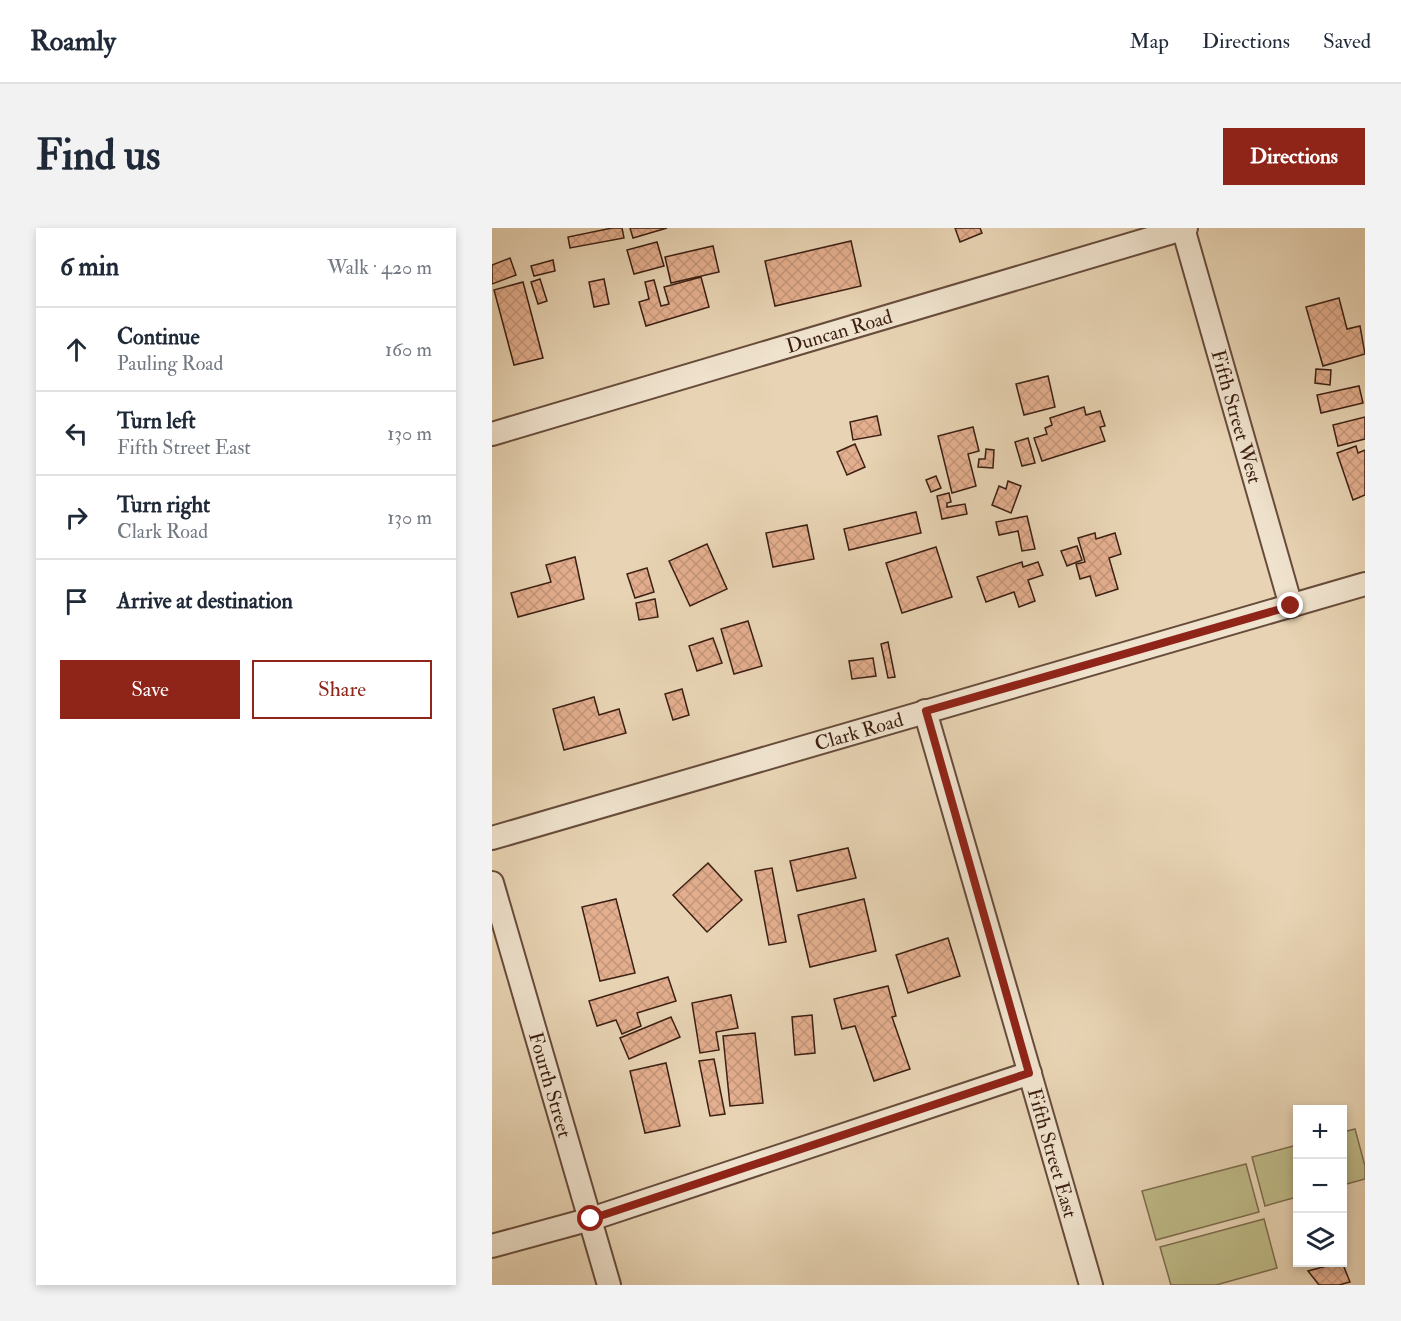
<!DOCTYPE html>
<meta charset="utf-8">
<style>
:root{--surface:#fff;--page:#f2f2f3;--text:#1f2937;--muted:#747a83;--line:#e0e1e3;--accent:#8f2418}
body{margin:0;font-family:"IM FELL Double Pica",serif;background:var(--page);color:var(--text)}
.controls{position:absolute;right:18px;bottom:18px;display:grid;overflow:hidden;border-radius:0px;box-shadow:0 3px 9px #0003}
.controls button{width:54px;height:54px;display:grid;place-items:center;padding:0;border:0;border-bottom:2px solid var(--line);background:var(--surface);color:var(--text);font:30px sans-serif}
.stop{position:absolute;width:18px;height:18px;margin:-14px;border:4px solid #8f2418;border-radius:50%;background:#fff}
.stop.end{background:#8f2418;border-color:#fff;box-shadow:0 2px 6px #0008}
.list{margin:0;padding:0;list-style:none}
h2{display:flex;justify-content:space-between;align-items:center;height:78px;margin:0;padding:0 24px;font-size:26px}
h2 small{font-size:20px;font-weight:400;color:var(--muted)}
.list li{display:grid;grid-template-columns:39px 1fr auto;gap:18px;align-items:center;box-sizing:border-box;height:84px;padding:0 24px;border-top:2px solid var(--line)}
.list b{display:block;font-size:22px;white-space:nowrap}
.list p{margin:0;font-size:20px;white-space:nowrap;color:var(--muted)}
.list em{font-size:20px;font-style:normal;color:var(--muted)}
.actions{display:flex;gap:12px;padding:18px 24px}
.actions a{flex:1;padding:14px 0;border:2px solid var(--accent);border-radius:0px;text-align:center;font-size:21px;color:var(--accent)}
.actions .main{background:var(--accent);color:#fff}
.icon{flex:none;width:33px;height:33px;fill:none;stroke:currentColor;stroke-width:2;stroke-linecap:round;stroke-linejoin:round}
.map{position:relative;flex:none;width:873px;height:1057px;overflow:hidden;border-radius:0px}
header{display:flex;align-items:center;gap:36px;box-sizing:border-box;height:84px;padding:0 30px;background:var(--surface);border-bottom:2px solid var(--line)}
header strong{font-size:28px}
nav{display:flex;gap:33px;margin-inline-start:auto;font-size:21px}
.intro{display:flex;align-items:center;justify-content:space-between;box-sizing:border-box;height:144px;padding:0 36px}
h1{margin:0;font-size:42px}
.button{padding:15px 27px;border-radius:0px;background:var(--accent);color:#fff;font-size:21px;font-weight:700}
main{display:flex;gap:36px;padding:0 36px}
aside{flex:1;background:var(--surface);border-radius:0px;box-shadow:0 3px 9px #0003}
.map>svg:first-child{display:block}
.park{fill:#bebb88;stroke:#7d6d4e;stroke-width:1.5}
.building{fill:url(#building-cross-hatch);stroke:#3c1f13;stroke-width:1.5}
.lines{fill:none;stroke-linecap:round;stroke-linejoin:round}
.street-casing{stroke:#674c3b;stroke-width:26}
.street{stroke:#f0e3ce;stroke-width:22}
.route{stroke:#8f2418;stroke-width:8}
.labels{text-anchor:middle;stroke-width:6;stroke-linejoin:round;paint-order:stroke}
.street-label{font-size:20px;fill:#3c1f13;stroke:#f0e3ce}
</style>
<header>
<strong>Roamly</strong>
<nav><a>Map</a><a>Directions</a><a>Saved</a></nav>
</header>
<div class="intro"><h1>Find us</h1><a class="button">Directions</a></div>
<main>
<aside>
<h2>6 min<small>Walk · 420 m</small></h2>
<ul class="list">
<li><svg class="icon" aria-label="ahead" viewBox="0 0 24 24"><path d="M12 20V5M6 11l6-6 6 6"/></svg><div><b>Continue</b><p>Pauling Road</p></div><em>160 m</em></li>
<li><svg class="icon" aria-label="left" viewBox="0 0 24 24"><path d="M17 20v-9H6M10 6l-5 5 5 5"/></svg><div><b>Turn left</b><p>Fifth Street East</p></div><em>130 m</em></li>
<li><svg class="icon" aria-label="right" viewBox="0 0 24 24"><path d="M7 20v-9h11M14 6l5 5-5 5"/></svg><div><b>Turn right</b><p>Clark Road</p></div><em>130 m</em></li>
<li><svg class="icon" aria-label="arrive" viewBox="0 0 24 24"><path d="M6 21V4h12l-3 4 3 4H6"/></svg><div><b>Arrive at destination</b></div></li>
</ul>
<div class="actions"><a class="main">Save</a><a>Share</a></div>
</aside>
<div class="map">
<svg width="873" height="1057" viewBox="0 0 873 1057">
<defs>
<pattern id="building-cross-hatch" width="8" height="8" patternUnits="userSpaceOnUse" patternTransform="scale(1.5)"><rect width="8" height="8" fill="#e4af8f"/><path d="M0 0l8 8M0 8l8-8" fill="none" stroke="#c4967a"/></pattern>
</defs>
<rect width="100%" height="100%" fill="#e8d4b4"/>
<filter id="stains"><feTurbulence type="fractalNoise" baseFrequency=".00333" numOctaves="4"/><feColorMatrix values="0 0 0 0 .2 0 0 0 0 .09 0 0 0 0 .02 0 0 0 .5 -.17"/></filter>
<radialGradient id="worn" r=".72"><stop offset=".6" stop-color="#630" stop-opacity="0"/><stop offset="1" stop-color="#630" stop-opacity=".3"/></radialGradient>
<g class="park">
<path d="M863,901L873,938V951L851,957V904Z"/>
<path d="M805,917V969L773,978L760,929Z"/>
<path d="M754,936L767,984L664,1012L650,963Z"/>
<path d="M772,991L785,1040L724,1057H679L668,1019Z"/>
</g>
<g class="building">
<path d="M120,0H130L132,10L78,20L76,9Z"/>
<path d="M138,0H175L141,10Z"/>
<path d="M463,0H488L490,5L468,14Z"/>
<path d="M359,13L369,58L283,78L273,33Z"/>
<path d="M165,14L172,38L142,46L135,22Z"/>
<path d="M221,18L227,44L179,55L173,29Z"/>
<path d="M18,30L24,47L0,56V37Z"/>
<path d="M61,32L63,43L42,48L39,38Z"/>
<path d="M209,49L217,79L154,98L147,74L157,71L153,54L162,52L169,78L177,76L172,59Z"/>
<path d="M48,51L55,73L46,76L39,54Z"/>
<path d="M112,51L117,76L102,79L97,54Z"/>
<path d="M31,54L51,130L22,137L2,62Z"/>
<path d="M847,70L855,101L868,98L873,126L831,138L814,79Z"/>
<path d="M824,141L839,142L838,157L823,155Z"/>
<path d="M556,148L563,179L532,187L524,156Z"/>
<path d="M867,158L871,175L829,185L825,167Z"/>
<path d="M592,179L594,187L608,183L613,198L608,199L613,213L550,233L542,210L555,206L553,200L560,197L558,190Z"/>
<path d="M385,188L389,207L361,212L358,194Z"/>
<path d="M873,189V211L846,218L841,197Z"/>
<path d="M481,199L487,223L476,226L484,258L460,265L446,208Z"/>
<path d="M536,210L543,235L530,238L523,214Z"/>
<path d="M363,216L373,239L355,247L345,224Z"/>
<path d="M864,218L866,225L873,222V267L861,272L845,225Z"/>
<path d="M494,221L502,222L501,240L486,239L487,231H493Z"/>
<path d="M444,248L449,260L439,264L434,252Z"/>
<path d="M516,253L529,258L519,285L500,277L507,258L514,261Z"/>
<path d="M457,265L459,274L455,275V279L473,276L475,286L450,291L445,268Z"/>
<path d="M424,284L429,305L357,322L352,301Z"/>
<path d="M535,288L543,321L530,323L526,303L507,307L504,294Z"/>
<path d="M315,297L322,331L281,339L274,305Z"/>
<path d="M603,305L604,311L623,305L629,326L617,330L626,361L604,368L598,348L588,351L584,336L593,334L586,310Z"/>
<path d="M215,316L235,361L198,378L177,333Z"/>
<path d="M585,318L590,332L575,338L569,323Z"/>
<path d="M444,319L460,369L410,385L394,335Z"/>
<path d="M83,329L92,371L26,389L19,365L59,354L54,337Z"/>
<path d="M530,334L531,339L546,334L551,347L536,352L543,373L527,379L522,364L494,374L485,349Z"/>
<path d="M155,340L162,364L143,370L135,346Z"/>
<path d="M163,371L166,389L147,392L144,375Z"/>
<path d="M256,393L270,438L242,446L229,401Z"/>
<path d="M221,410L230,435L205,443L197,418Z"/>
<path d="M396,414L403,449L396,450L389,416Z"/>
<path d="M381,430L384,448L360,451L357,433Z"/>
<path d="M190,461L197,487L181,492L173,466Z"/>
<path d="M102,469L107,487L127,481L134,505L72,522L61,481Z"/>
<path d="M356,620L364,650L305,663L298,633Z"/>
<path d="M216,635L250,672L215,704L181,667Z"/>
<path d="M280,640L294,714L277,717L263,643Z"/>
<path d="M124,671L143,745L108,753L90,679Z"/>
<path d="M372,671L384,723L318,739L306,687Z"/>
<path d="M456,710L468,748L416,765L404,727Z"/>
<path d="M176,749L184,773L145,785L149,798L130,806L124,792L105,798L97,773Z"/>
<path d="M396,758L404,788L400,789L418,841L382,853L363,798L350,801L342,771Z"/>
<path d="M239,767L246,800L224,804L227,822L208,825L200,775Z"/>
<path d="M320,787L323,825L303,827L300,789Z"/>
<path d="M179,789L188,809L137,831L128,810Z"/>
<path d="M263,805L271,875L238,878L231,808Z"/>
<path d="M222,831L233,886L218,888L207,833Z"/>
<path d="M174,835L188,898L153,905L138,843Z"/>
<path d="M850,1034L858,1054L847,1057H827L816,1043Z"/>
</g>
<g class="lines">
<g class="street-casing">
<g id="street">
<path id="s1" d="M691,0L799,378"/>
<path id="s2" d="M0,206L694,0"/>
<path id="s3" d="M433,483L599,1057"/>
<path id="s4" d="M0,610L873,356"/>
<path id="s5" d="M0,655L117,1057"/>
<path d="M0,1018L99,991L538,845"/>
</g>
</g>
<use href="#street" class="street"/>
</g>
<g class="lines">
<path class="route" d="M99,991L537,845L434,483L799,378"/>
</g>
<g class="labels">
<g class="street-label">
<text dy="7" stroke="none"><textPath href="#s2" startOffset="362">Duncan Road</textPath></text>
<text dy="7" stroke="none"><textPath href="#s1" startOffset="196">Fifth Street West</textPath></text>
<text dy="7" stroke="none"><textPath href="#s4" startOffset="382">Clark Road</textPath></text>
<text dy="7" stroke="none"><textPath href="#s5" startOffset="210">Fourth Street</textPath></text>
<text dy="7" stroke="none"><textPath href="#s3" startOffset="460">Fifth Street East</textPath></text>
</g>
</g>
<rect width="100%" height="100%" filter="url(#stains)"/>
<rect width="100%" height="100%" fill="url(#worn)"/>
</svg>
<div class="controls">
<button>+</button>
<button>−</button>
<button><svg class="icon" aria-label="layers" viewBox="0 0 24 24"><path d="M12 4l9 5-9 5-9-5zM3 14l9 5 9-5"/></svg></button>
</div>
<div class="stop" style="left:99px;top:991px"></div>
<div class="stop end" style="left:799px;top:378px"></div>
</div>
</main>
